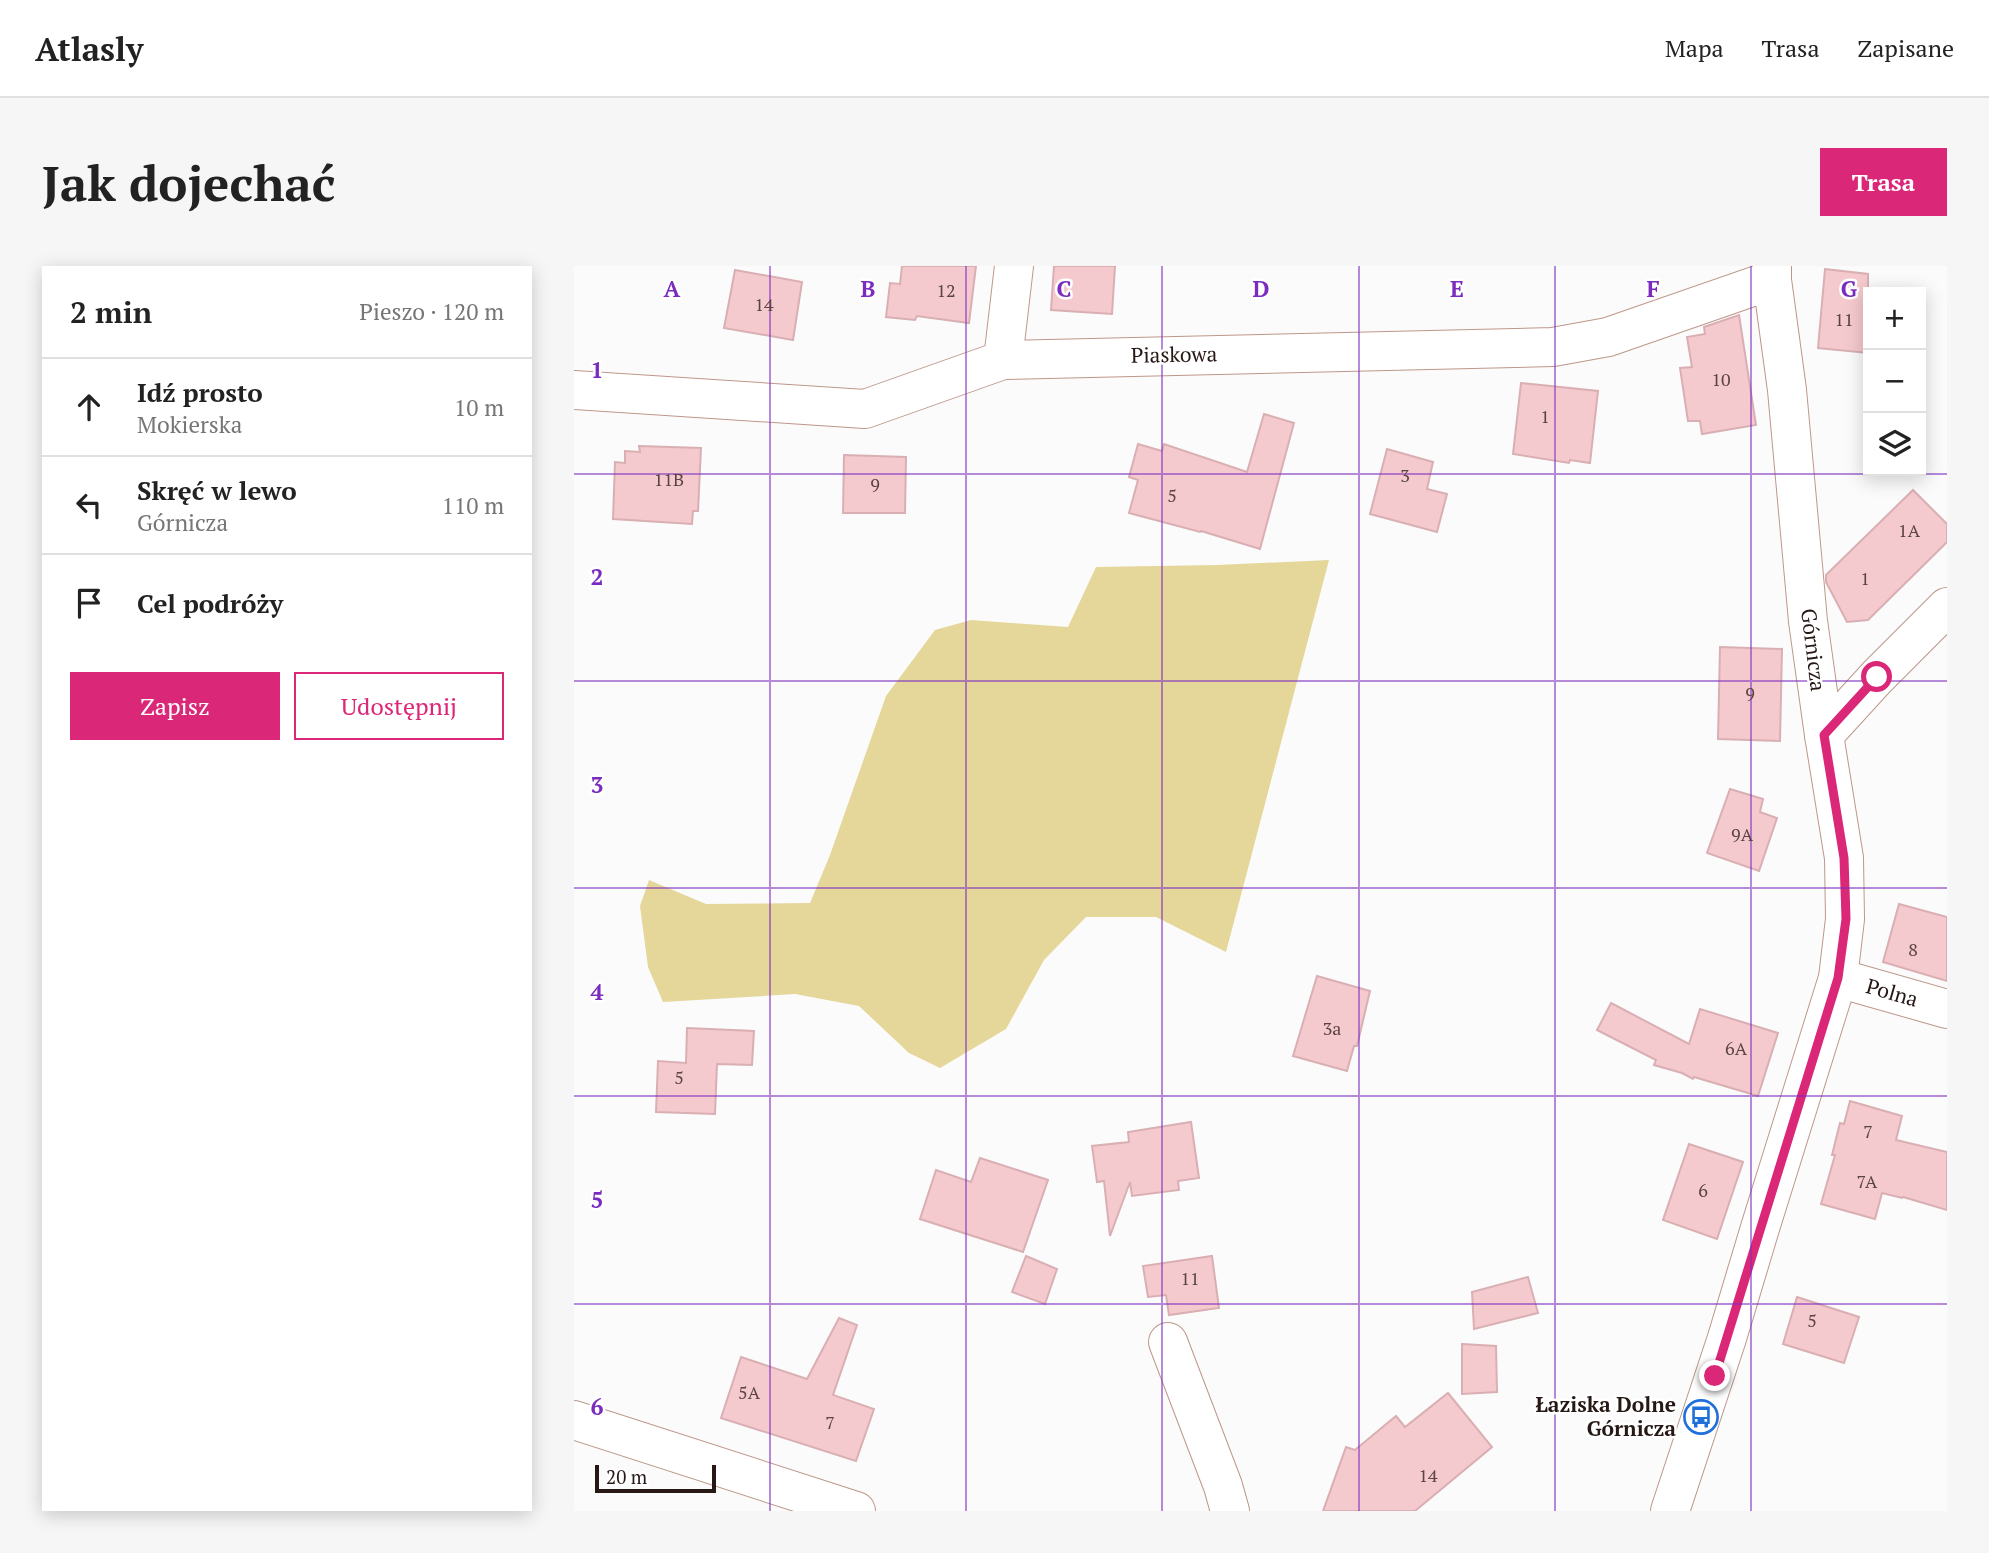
<!DOCTYPE html>
<html lang="pl">
<meta charset="utf-8">
<style>
:root{--surface:#fff;--page:#f6f6f6;--text:#222;--muted:#767676;--line:#e0e0e0;--accent:#db2777}
body{margin:0;font-family:"PT Serif",serif;background:var(--page);color:var(--text)}
.controls{position:absolute;right:21px;top:21px;display:grid;overflow:hidden;border-radius:0px;box-shadow:0 4px 18px #0003}
.controls button{width:63px;height:63px;display:grid;place-items:center;padding:0;border:0;border-bottom:2px solid var(--line);background:var(--surface);color:var(--text);font:35px sans-serif}
.scale{position:absolute;left:21px;bottom:18px;width:121px;box-sizing:border-box;padding-left:7px;border:4px solid #261814;border-top:0;font-size:19px;line-height:24px;white-space:nowrap;color:#261814;-webkit-text-stroke:5px #fff;paint-order:stroke}
.stop{position:absolute;width:21px;height:21px;margin:-16px;border:5px solid #db2777;border-radius:50%;background:#fff}
.stop.end{background:#db2777;border-color:#fff;box-shadow:0 2px 7px #0008}
.list{margin:0;padding:0;list-style:none}
h2{display:flex;justify-content:space-between;align-items:center;height:91px;margin:0;padding:0 28px;font-size:30px}
h2 small{font-size:23px;font-weight:400;color:var(--muted)}
.list li{display:grid;grid-template-columns:46px 1fr auto;gap:21px;align-items:center;box-sizing:border-box;height:98px;padding:0 28px;border-top:2px solid var(--line)}
.list b{display:block;font-size:26px;white-space:nowrap}
.list p{margin:0;font-size:23px;white-space:nowrap;color:var(--muted)}
.list em{font-size:23px;font-style:normal;color:var(--muted)}
.actions{display:flex;gap:14px;padding:21px 28px}
.actions a{flex:1;padding:16px 0;border:2px solid var(--accent);border-radius:0px;text-align:center;font-size:24px;color:var(--accent)}
.actions .main{background:var(--accent);color:#fff}
.icon{flex:none;width:38px;height:38px;fill:none;stroke:currentColor;stroke-width:2;stroke-linecap:round;stroke-linejoin:round}
.map{position:relative;flex:none;width:1373px;height:1245px;overflow:hidden;border-radius:0px}
header{display:flex;align-items:center;gap:42px;box-sizing:border-box;height:98px;padding:0 35px;background:var(--surface);border-bottom:2px solid var(--line)}
header strong{font-size:33px}
nav{display:flex;gap:38px;margin-inline-start:auto;font-size:24px}
.intro{display:flex;align-items:center;justify-content:space-between;box-sizing:border-box;height:168px;padding:0 42px}
h1{margin:0;font-size:49px}
.button{padding:18px 32px;border-radius:0px;background:var(--accent);color:#fff;font-size:24px;font-weight:700}
main{display:flex;gap:42px;padding:0 42px}
aside{flex:1;background:var(--surface);border-radius:0px;box-shadow:0 4px 18px #0003}
.map>svg:first-child{display:block}
.green{fill:#e5d699}
.building{fill:#f5cace;stroke:#d9afb3;stroke-width:2}
.lines{fill:none;stroke-linecap:round;stroke-linejoin:round}
.minor-casing{stroke:#bd978a;stroke-width:40}
.minor{stroke:#fff;stroke-width:38}
.route{stroke:#db2777;stroke-width:9}
.grid{fill:none;stroke:#7b2cbf;stroke-width:2;stroke-opacity:0.55}
.labels{text-anchor:middle;stroke-width:5;stroke-linejoin:round;paint-order:stroke}
.number-label{font-size:18px;fill:#5a4442}
.street-label{font-size:21px;fill:#261814;stroke:#fff}
.poi-label{font-size:21px;font-weight:bold;fill:#261814;stroke:#fff;text-anchor:end}
.grid-label{font-size:23px;text-anchor:middle;font-weight:bold;fill:#7b2cbf;stroke:#fff;stroke-width:5;stroke-linejoin:round;paint-order:stroke}
</style>
<header>
<strong>Atlasly</strong>
<nav><a>Mapa</a><a>Trasa</a><a>Zapisane</a></nav>
</header>
<div class="intro"><h1>Jak dojechać</h1><a class="button">Trasa</a></div>
<main>
<aside>
<h2>2 min<small>Pieszo · 120 m</small></h2>
<ul class="list">
<li><svg class="icon" aria-label="ahead" viewBox="0 0 24 24"><path d="M12 20V5M6 11l6-6 6 6"/></svg><div><b>Idź prosto</b><p>Mokierska</p></div><em>10 m</em></li>
<li><svg class="icon" aria-label="left" viewBox="0 0 24 24"><path d="M17 20v-9H6M10 6l-5 5 5 5"/></svg><div><b>Skręć w lewo</b><p>Górnicza</p></div><em>110 m</em></li>
<li><svg class="icon" aria-label="arrive" viewBox="0 0 24 24"><path d="M6 21V4h12l-3 4 3 4H6"/></svg><div><b>Cel podróży</b></div></li>
</ul>
<div class="actions"><a class="main">Zapisz</a><a>Udostępnij</a></div>
</aside>
<div class="map">
<svg width="1373" height="1245" viewBox="0 0 1373 1245">
<rect width="100%" height="100%" fill="#fbfbfb"/>
<path class="green" d="M755,294L652,686L582,651H512L470,694L432,763L366,802L335,787L285,740L221,728L89,736L74,701L66,640L75,614L132,638L236,637L256,589L312,430L361,364L397,354L494,361L522,301L643,299Z"/>
<g class="building">
<path d="M328,0H402L395,57L343,50L341,54L312,51L316,17L326,18Z"/>
<path d="M480,0H541L538,48L477,44Z"/>
<path d="M1251,3L1294,8V87L1244,82Z"/>
<path d="M161,4L228,16L219,74L150,62Z"/>
<path d="M1165,49L1182,159L1128,168L1126,155H1114L1106,102L1118,101L1113,71L1131,68L1130,61Z"/>
<path d="M947,117L1024,125L1016,197L996,194L995,197L939,188Z"/>
<path d="M690,148L720,157L686,283L627,265L626,266L555,247L564,214L555,211L564,178L588,185L590,178L673,206Z"/>
<path d="M65,180L127,182L124,245H119L118,258L39,253L41,196L51,197V185L66,186Z"/>
<path d="M813,183L859,196L853,223L873,228L863,266L796,248Z"/>
<path d="M270,189L332,191L331,247H269Z"/>
<path d="M1339,224L1373,258V276L1294,354L1273,356L1252,316V309Z"/>
<path d="M1146,381L1208,383L1206,475L1144,473Z"/>
<path d="M1156,523L1189,533L1186,546L1203,552L1185,605L1133,587Z"/>
<path d="M1325,638L1373,651V715L1309,696Z"/>
<path d="M743,710L796,725L783,780H780L773,805L719,790Z"/>
<path d="M1037,737L1115,778L1126,743L1204,767L1184,830L1120,811L1119,813L1108,807L1080,799L1082,794L1023,764Z"/>
<path d="M113,762L180,765L178,799L143,798L141,848L82,846L84,795L112,797Z"/>
<path d="M1276,835L1328,850L1322,874L1373,886V944L1329,931L1328,932L1308,927L1301,953L1247,938L1261,889H1258L1266,857L1270,858Z"/>
<path d="M617,856L625,912L604,915L605,924L558,930L556,916L536,970L530,915L523,916L518,880L555,876L554,866Z"/>
<path d="M1115,878L1169,896L1143,973L1089,954Z"/>
<path d="M406,892L474,914L449,986L346,953L362,904L397,916Z"/>
<path d="M452,990L483,1003L471,1038L438,1026Z"/>
<path d="M638,990L645,1042L595,1049L592,1029L574,1031L569,1000Z"/>
<path d="M954,1011L964,1047L900,1063L898,1026Z"/>
<path d="M1223,1031L1285,1051L1270,1097L1209,1078Z"/>
<path d="M265,1052L283,1059L259,1129L300,1143L282,1195L147,1152L167,1091L233,1113Z"/>
<path d="M888,1078L922,1080L923,1126L888,1128Z"/>
<path d="M874,1127L918,1181L841,1245H749L772,1181L781,1184L822,1150L831,1161Z"/>
</g>
<g class="lines">
<g class="minor-casing">
<g id="minor">
<path d="M429,94L440,0"/>
<path d="M0,124L291,143L429,94L979,81L1034,71L1198,14"/>
<path d="M1250,469L1303,411L1373,341"/>
<path d="M1264,712L1373,743"/>
<path d="M594,1076L649,1220L656,1245"/>
<path d="M0,1154L282,1245"/>
<path d="M1096,1245L1153,1072L1186,962L1264,712L1271,653L1270,592L1250,469L1234,355L1213,124L1198,14V0"/>
</g>
</g>
<use href="#minor" class="minor"/>
</g>
<g class="lines">
<path class="route" d="M1141,1110L1264,712L1272,653L1270,592L1250,469L1303,411"/>
</g>
<path class="grid" d="M196,0V1245M392,0V1245M588,0V1245M785,0V1245M981,0V1245M1177,0V1245M0,208H1373M0,415H1373M0,622H1373M0,830H1373M0,1038H1373"/>
<defs>
<g id="bus-ring" transform="scale(1.75)"><circle r="9.5" fill="#fff" stroke="#1f70da" stroke-width="1.5"/><path d="M-5-6H5V4H4V6H2V4H-2V6H-4V4H-5ZM-3.5-4V0h7V-4ZM-3.5 1.2v1.5H-2V1.2ZM2 1.2v1.5H3.5V1.2Z" fill="#1f70da"/></g>
</defs>
<g fill-rule="evenodd">
<use href="#bus-ring" x="1127" y="1151"/>
</g>
<g class="labels">
<g class="number-label">
<text x="372" y="31">12</text>
<text x="190" y="45">14</text>
<text x="1270" y="60">11</text>
<text x="1147" y="120">10</text>
<text x="971" y="157">1</text>
<text x="831" y="216">3</text>
<text x="95" y="220">11B</text>
<text x="301" y="225">9</text>
<text x="598" y="236">5</text>
<text x="1335" y="271">1A</text>
<text x="1291" y="319">1</text>
<text x="1176" y="434">9</text>
<text x="1168" y="575">9A</text>
<text x="1339" y="690">8</text>
<text x="758" y="769">3a</text>
<text x="1162" y="789">6A</text>
<text x="105" y="818">5</text>
<text x="1294" y="872">7</text>
<text x="1293" y="922">7A</text>
<text x="1129" y="931">6</text>
<text x="616" y="1019">11</text>
<text x="1238" y="1061">5</text>
<text x="175" y="1133">5A</text>
<text x="256" y="1163">7</text>
<text x="854" y="1216">14</text>
</g>
<g class="street-label">
<text transform="translate(600 89) rotate(-1)" y="7">Piaskowa</text>
<text transform="translate(1239 384) rotate(83)" y="7">Górnicza</text>
<text transform="translate(1318 727) rotate(16)" y="7">Polna</text>
</g>
<g class="poi-label">
<text x="1102" y="1146">Łaziska Dolne<tspan x="1102" dy="24">Górnicza</tspan></text>
</g>
</g>
<g class="grid-label">
<text x="98" y="31">A</text>
<text x="294" y="31">B</text>
<text x="490" y="31">C</text>
<text x="687" y="31">D</text>
<text x="883" y="31">E</text>
<text x="1079" y="31">F</text>
<text x="1275" y="31">G</text>
<text x="23" y="112">1</text>
<text x="23" y="319">2</text>
<text x="23" y="527">3</text>
<text x="23" y="734">4</text>
<text x="23" y="942">5</text>
<text x="23" y="1149">6</text>
</g>
</svg>
<div class="controls">
<button>+</button>
<button>−</button>
<button><svg class="icon" aria-label="layers" viewBox="0 0 24 24"><path d="M12 4l9 5-9 5-9-5zM3 14l9 5 9-5"/></svg></button>
</div>
<div class="scale">20 m</div>
<div class="stop" style="left:1303px;top:411px"></div>
<div class="stop end" style="left:1141px;top:1110px"></div>
</div>
</main>
